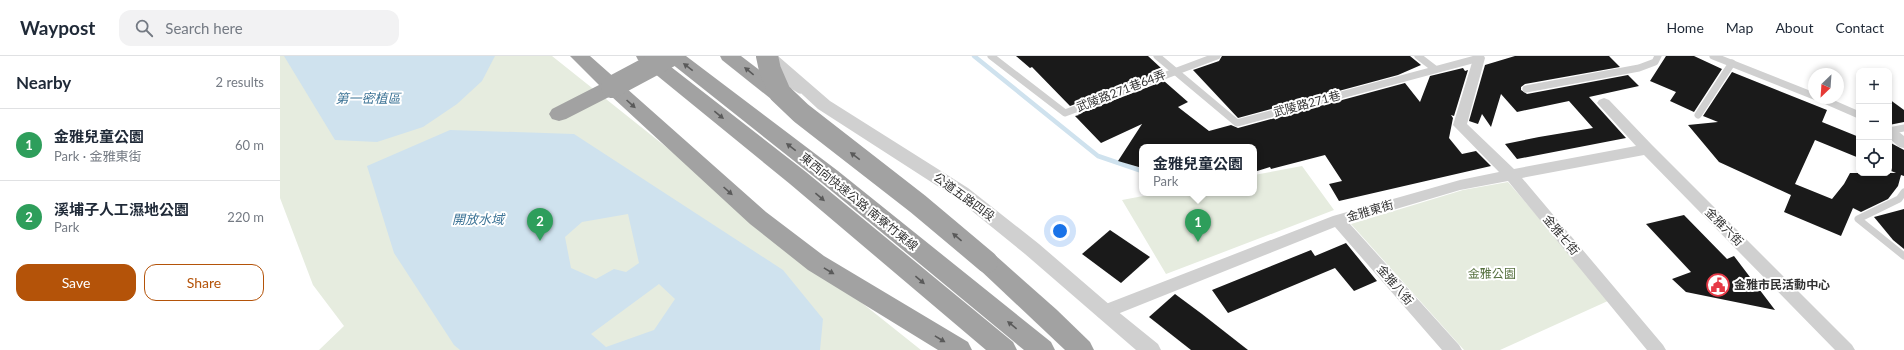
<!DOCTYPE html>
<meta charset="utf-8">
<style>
:root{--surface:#fff;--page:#f2f2f3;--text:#1f2937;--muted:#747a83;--line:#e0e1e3;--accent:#b45309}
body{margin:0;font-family:Lato,"Noto Sans TC",sans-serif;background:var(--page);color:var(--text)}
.controls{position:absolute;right:12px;top:12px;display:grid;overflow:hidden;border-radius:8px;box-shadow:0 2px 6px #0003}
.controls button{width:36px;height:36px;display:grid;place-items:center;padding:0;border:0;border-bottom:1px solid var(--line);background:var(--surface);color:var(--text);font:20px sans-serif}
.compass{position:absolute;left:1528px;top:12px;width:36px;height:36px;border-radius:50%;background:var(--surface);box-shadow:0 2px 6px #0003;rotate:205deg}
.you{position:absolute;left:780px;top:175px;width:14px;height:14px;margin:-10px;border:3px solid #fff;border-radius:50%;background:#1a73e8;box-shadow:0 0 0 6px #1a73e833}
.badge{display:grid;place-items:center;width:26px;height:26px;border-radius:50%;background:var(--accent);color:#fff;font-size:13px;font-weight:700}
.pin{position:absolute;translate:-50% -33px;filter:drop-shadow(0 1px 2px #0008)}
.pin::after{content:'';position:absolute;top:21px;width:14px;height:12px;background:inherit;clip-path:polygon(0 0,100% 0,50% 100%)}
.popup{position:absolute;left:859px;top:88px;width:118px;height:52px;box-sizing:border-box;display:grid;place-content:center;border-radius:8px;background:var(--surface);filter:drop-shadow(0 1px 3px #0005);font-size:13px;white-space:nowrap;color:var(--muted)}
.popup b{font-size:15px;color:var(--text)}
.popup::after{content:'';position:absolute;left:50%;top:100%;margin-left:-8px;border:8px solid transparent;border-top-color:var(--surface)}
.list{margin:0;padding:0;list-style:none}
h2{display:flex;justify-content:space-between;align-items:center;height:52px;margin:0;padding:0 16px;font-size:17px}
h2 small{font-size:13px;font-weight:400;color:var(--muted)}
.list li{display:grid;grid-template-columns:26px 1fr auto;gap:12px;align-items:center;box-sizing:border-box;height:72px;padding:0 16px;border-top:1px solid var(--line)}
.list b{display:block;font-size:15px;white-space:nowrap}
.list p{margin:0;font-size:13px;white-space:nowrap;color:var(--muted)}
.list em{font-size:13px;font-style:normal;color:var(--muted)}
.actions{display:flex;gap:8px;padding:12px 16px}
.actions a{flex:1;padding:9px 0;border:1px solid var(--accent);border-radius:12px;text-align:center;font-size:14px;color:var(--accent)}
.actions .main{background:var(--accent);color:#fff}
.icon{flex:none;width:22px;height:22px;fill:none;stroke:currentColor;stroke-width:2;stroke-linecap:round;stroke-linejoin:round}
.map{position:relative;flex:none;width:1624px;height:294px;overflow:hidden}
header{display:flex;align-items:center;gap:24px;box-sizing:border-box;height:56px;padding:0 20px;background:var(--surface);border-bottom:1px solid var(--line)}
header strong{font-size:19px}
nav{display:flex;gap:22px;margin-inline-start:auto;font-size:14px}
.search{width:280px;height:36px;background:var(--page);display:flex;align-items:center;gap:10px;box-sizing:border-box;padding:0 14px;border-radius:12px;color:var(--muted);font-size:15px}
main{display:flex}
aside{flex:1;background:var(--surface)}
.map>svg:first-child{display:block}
.green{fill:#e6ecdf}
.water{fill:#cfe2ee;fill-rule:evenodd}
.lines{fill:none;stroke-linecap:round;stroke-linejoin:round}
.stream{stroke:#cfe2ee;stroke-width:4.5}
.building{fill:#1a1a1a}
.service{stroke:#d0d0d0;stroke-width:7}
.minor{fill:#d0d0d0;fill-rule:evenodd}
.tertiary{fill:#d0d0d0;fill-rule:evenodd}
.trunk{fill:#a2a2a2;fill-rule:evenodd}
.trunk-bridge{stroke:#a2a2a2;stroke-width:22}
.oneway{fill:#5a5a5a}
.labels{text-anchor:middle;stroke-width:4;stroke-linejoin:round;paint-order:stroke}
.street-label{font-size:12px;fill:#333;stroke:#fff}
.park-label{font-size:12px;fill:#56703f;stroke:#fff}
.poi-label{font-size:12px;font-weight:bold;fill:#333;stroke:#fff;text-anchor:start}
.water-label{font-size:13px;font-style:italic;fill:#3f7597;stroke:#fff}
</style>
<header>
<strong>Waypost</strong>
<div class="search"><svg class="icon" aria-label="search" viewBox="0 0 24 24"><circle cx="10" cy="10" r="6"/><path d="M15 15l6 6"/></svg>Search here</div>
<nav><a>Home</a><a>Map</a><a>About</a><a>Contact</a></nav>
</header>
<main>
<aside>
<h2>Nearby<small>2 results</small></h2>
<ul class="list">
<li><span class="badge" style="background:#2e9e5b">1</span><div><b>金雅兒童公園</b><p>Park · 金雅東街</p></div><em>60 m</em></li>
<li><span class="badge" style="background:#2e9e5b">2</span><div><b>溪埔子人工濕地公園</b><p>Park</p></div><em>220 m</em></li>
</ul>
<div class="actions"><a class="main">Save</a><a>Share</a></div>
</aside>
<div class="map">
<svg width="1624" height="294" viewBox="0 0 1624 294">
<rect width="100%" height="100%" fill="#fff"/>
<g class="green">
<path d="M0,0H272L641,294H39L64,270L33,229L0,142Z"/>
<path d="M1022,110L1054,154L886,218L842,144L879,137H974V119Z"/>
<path d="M1228,126L1330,244L1220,294H1184L1071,168L1183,134Z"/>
</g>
<g class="water">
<path d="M4,0H215L202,25L177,48L143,71L97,86L55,84Z"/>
<path d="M170,74L294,78L503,214L543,263L540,294H180L174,289L114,197L87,110ZM348,158L359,207L346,216L334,213L316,223L291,212L285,181L302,166ZM379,228L395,243L374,274L326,291L311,278Z"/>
</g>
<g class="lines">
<path class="stream" d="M694,0L818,100L862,115"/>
</g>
<g class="building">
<path d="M736,0H868L881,12L873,15L876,18L790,50L752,11L750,12Z"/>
<path d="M942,0H1130L1141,9L1118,19L958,62L913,14L939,5Z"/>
<path d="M1235,0H1329L1340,11L1245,28L1241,31V34L1247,38L1348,19L1359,30L1309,41L1346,82L1237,103L1225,88L1259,81L1313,72L1289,45L1237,56L1221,38L1211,71L1202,58L1198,68L1189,65L1205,9Z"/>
<path d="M1386,0H1414L1442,13L1414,56L1390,45L1396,36L1370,25Z"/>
<path d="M1183,12L1185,15L1188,14L1174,60L1171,59L1173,62L1169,82L1182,98L1196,95L1211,110L1059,145L1049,128L1062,125L1045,99L991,113L990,111L974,116V91H862V112L838,105L862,68L821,87L795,60L799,59L798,58L884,25L908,46L898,51L929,75L951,69L958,72L1125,27L1140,46L1150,20Z"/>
<path d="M1452,16L1547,54L1542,66L1579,81V102L1535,84L1515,128L1552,143L1564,128L1570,117H1616L1609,114V86L1624,94V120L1621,119L1618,130L1608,143L1581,156L1573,152L1561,180L1504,156L1511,139L1439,106L1408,69L1438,66L1423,60Z"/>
<path d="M1609,43L1624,54V66L1609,69Z"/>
<path d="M1624,153V193L1613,184L1594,161Z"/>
<path d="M1404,159L1447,203L1454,200L1495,254L1406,236L1392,223L1411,216L1366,168Z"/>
<path d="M830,174L870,201L841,227L802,198Z"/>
<path d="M1066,187L1097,225L1074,235L1055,212L948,257L932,234L1031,194L1035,200Z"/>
<path d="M895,238L922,258L968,294H911L869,261Z"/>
</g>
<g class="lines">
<g class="service">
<path d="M711,0L785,57L937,0"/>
<path d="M877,0L957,67L1199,2"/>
<path d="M1138,0L1155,13"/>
<path d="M1433,0L1534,40"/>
<path d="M501,22L520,34"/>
<path d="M1246,33L1359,12L1375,6L1378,0"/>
<path d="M1540,42L1579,59"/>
<path d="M1418,59L1452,7"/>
<path d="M1609,75L1624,72"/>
<path d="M1624,136L1619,143L1578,163L1624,200"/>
</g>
<g class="minor">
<path d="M1194,0H1204L1205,2L1187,68L1234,113L1356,90L1317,47L1319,44L1324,42L1329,44L1372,89L1572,289L1575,294H1555L1364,99L1242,122L1383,289L1386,294H1367L1228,125L1180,134L1069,167L1179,289L1182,294H1162L1055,171L830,261L824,263L818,261L816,256L818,251L1053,160L1180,124L1219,116L1173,69Z"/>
<path d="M1609,70L1614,72L1624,80V92L1619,91L1609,82Z"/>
</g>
<path class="tertiary" d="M481,0H498L550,45L688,132L759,188L831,250L878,288L881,294H856L745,198L676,142L538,53Z"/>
<g class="trunk">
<path d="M290,0H310L486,156L544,200L688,286L692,294H658L528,214L470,168L331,40L286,63L279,65L272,63L269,58L272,53L319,29Z"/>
<path d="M356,0H377L526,116L733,286L737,294H706L510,128L358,4Z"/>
<path d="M385,0H406L558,115L771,286L775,294H744L542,127L387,4Z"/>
<path d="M440,0H461L515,41L518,46L515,51L508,53L501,51L442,4Z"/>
<path d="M707,197L715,199L777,254L810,286L814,294H785L699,213L695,206L699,199Z"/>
</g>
<g class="trunk-bridge">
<path d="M487,0L490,14L500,37L521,57L638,148L707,206"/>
<path d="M332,31L390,0"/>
</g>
</g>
<defs><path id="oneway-solid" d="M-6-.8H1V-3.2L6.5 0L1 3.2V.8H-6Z"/></defs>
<g class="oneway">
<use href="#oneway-solid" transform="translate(408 11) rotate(-142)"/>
<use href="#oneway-solid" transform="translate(469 15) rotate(-141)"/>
<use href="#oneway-solid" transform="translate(351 48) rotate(42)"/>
<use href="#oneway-solid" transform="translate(439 59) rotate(39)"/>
<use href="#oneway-solid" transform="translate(511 91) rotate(-142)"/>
<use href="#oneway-solid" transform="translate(575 100) rotate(-143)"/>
<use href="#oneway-solid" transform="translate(448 135) rotate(42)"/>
<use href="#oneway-solid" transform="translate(540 141) rotate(40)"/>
<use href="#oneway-solid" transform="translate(677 181) rotate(-140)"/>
<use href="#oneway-solid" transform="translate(549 215) rotate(31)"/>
<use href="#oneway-solid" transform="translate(640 224) rotate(40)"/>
<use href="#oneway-solid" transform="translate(732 269) rotate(-141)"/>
<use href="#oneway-solid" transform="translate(660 283) rotate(31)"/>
</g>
<defs>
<g id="civic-ring" transform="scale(1.15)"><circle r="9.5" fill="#fff" stroke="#e63946" stroke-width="1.5"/><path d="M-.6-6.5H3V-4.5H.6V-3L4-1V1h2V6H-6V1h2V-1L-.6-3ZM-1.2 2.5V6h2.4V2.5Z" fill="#e63946"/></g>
</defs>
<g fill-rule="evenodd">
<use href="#civic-ring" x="1438" y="229"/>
</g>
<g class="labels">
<g class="street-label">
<text transform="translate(841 35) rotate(-21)" y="4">武陵路271巷64弄</text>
<text transform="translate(1027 48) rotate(-15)" y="4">武陵路271巷</text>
<text transform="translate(684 141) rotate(36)" y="4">公道五路四段</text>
<text transform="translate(579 146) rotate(39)" y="4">東西向快速公路 南寮竹東線</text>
<text transform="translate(1090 155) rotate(-16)" y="4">金雅東街</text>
<text transform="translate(1444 171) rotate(45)" y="4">金雅六街</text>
<text transform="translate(1281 179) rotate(50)" y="4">金雅七街</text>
<text transform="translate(1115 229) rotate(49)" y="4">金雅八街</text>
</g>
<g class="park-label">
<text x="1212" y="222">金雅公園</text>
</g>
<g class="poi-label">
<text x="1454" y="233">金雅市民活動中心</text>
</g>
<g class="water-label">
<text x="88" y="47">第一密植區</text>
<text x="198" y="168">開放水域</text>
</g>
</g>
</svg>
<div class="controls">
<button>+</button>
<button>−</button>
<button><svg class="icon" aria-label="locate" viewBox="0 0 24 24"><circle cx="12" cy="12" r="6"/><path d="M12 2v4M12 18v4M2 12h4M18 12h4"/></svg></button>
</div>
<svg class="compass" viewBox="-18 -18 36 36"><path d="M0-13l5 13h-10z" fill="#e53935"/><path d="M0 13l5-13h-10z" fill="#747a83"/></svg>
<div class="you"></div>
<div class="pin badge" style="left:918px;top:186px;background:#2e9e5b">1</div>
<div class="popup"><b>金雅兒童公園</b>Park</div>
<div class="pin badge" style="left:260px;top:185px;background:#2e9e5b">2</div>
</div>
</main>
